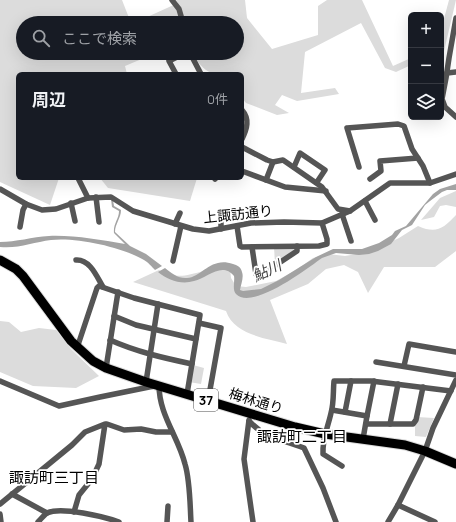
<!DOCTYPE html>
<html lang="ja">
<meta charset="utf-8">
<style>
:root{--surface:#171b24;--page:#20242c;--text:#f1f3f6;--muted:#9ea1a6;--line:#363941}
body{margin:0;font-family:Manrope,"Noto Sans JP",sans-serif;background:var(--page);color:var(--text)}
.controls{position:absolute;right:12px;top:12px;display:grid;overflow:hidden;border-radius:6px;box-shadow:0 4px 16px #0002}
.controls button{width:36px;height:36px;display:grid;place-items:center;padding:0;border:0;border-bottom:1px solid var(--line);background:var(--surface);color:var(--text);font:20px sans-serif}
.list{margin:0;padding:0;list-style:none}
h2{display:flex;justify-content:space-between;align-items:center;height:52px;margin:0;padding:0 16px;font-size:17px}
h2 small{font-size:13px;font-weight:400;color:var(--muted)}
.icon{flex:none;width:22px;height:22px;fill:none;stroke:currentColor;stroke-width:2;stroke-linecap:round;stroke-linejoin:round}
.map{position:relative;flex:none;width:456px;height:522px;overflow:hidden}
.search{position:absolute;background:var(--surface);box-shadow:0 4px 16px #0002;left:16px;top:16px;width:228px;height:44px;display:flex;align-items:center;gap:10px;box-sizing:border-box;padding:0 14px;border-radius:22px;color:var(--muted);font-size:15px}
.panel{position:absolute;background:var(--surface);box-shadow:0 4px 16px #0002;left:16px;top:72px;width:228px;height:108px;border-radius:6px}
.map>svg:first-child{display:block}
.green{fill:#dcdcdc}
.water{fill:#a3a3a3}
.lines{fill:none;stroke-linecap:round;stroke-linejoin:round}
.primary-casing{stroke:#dbdbdb;stroke-width:11}
.minor{stroke:#555;stroke-width:5.5}
.primary{stroke:#000;stroke-width:9}
.labels{text-anchor:middle;stroke-width:3.5;stroke-linejoin:round;paint-order:stroke}
.shield{fill:#fff;stroke:#4c4c4c;stroke-width:1}
.shield-label{font-size:13px;font-weight:bold;fill:#000}
.street-label{font-size:14px;fill:#000;stroke:#fff}
.water-label{font-size:15px;font-style:italic;fill:#444;stroke:#fff}
.neighbourhood-label{font-size:15px;fill:#000;stroke:#fff}
</style>
<div class="map">
<svg width="456" height="522" viewBox="0 0 456 522">
<rect width="100%" height="100%" fill="#fff"/>
<g class="green">
<path d="M0,0H122L131,23H23V53H156L125,66L127,74H18V178H59L50,205L0,182Z"/>
<path d="M176,0H245L247,18L272,49L318,35V6L327,0H362L393,66L411,58V65L396,72L385,68L361,23L305,52L301,93L335,88L339,94L297,101L282,95L275,105L289,113L277,115L246,103L242,98V74C215,74 208,79 192,53H237V23H134L178,3Z"/>
<path d="M449,0H456L444,51L441,52V30Z"/>
<path d="M100,178H197L190,201L108,188Z"/>
<path d="M456,191V207L446,205L440,206L434,217L421,220L440,198Z"/>
<path d="M456,215V251L435,267H384L368,293L358,272L344,265L326,269L308,284L270,300L287,344C266,338 234,335 226,311L133,282L159,270C179,280 185,275 205,271C213,270 221,269 230,268L231,278L236,286L246,287L276,281L296,270L313,258L328,254L345,256L369,252L399,238L418,226C436,234 443,229 456,215Z"/>
<path d="M274,246H297V251L275,265Z"/>
<path d="M0,321L9,322L21,332L39,328L56,330L71,349L99,376L76,388L33,386L0,372Z"/>
<path d="M193,365L204,368L201,384L189,382Z"/>
<path d="M417,417L434,418L426,437L415,436V427Z"/>
</g>
<g class="water">
<path d="M456,184V190H447L442,192L430,201L425,205L412,225L402,230L391,244L378,251L369,254L359,255L336,253L322,258C308,268 252,311 236,294C232,290 235,281 234,276C222,261 207,278 194,281C181,285 168,280 158,272L165,268C171,273 179,279 187,278C202,277 211,256 233,264C237,265 241,267 242,272C244,277 241,284 240,290L243,291L261,289L279,280L316,257L333,249H362L379,243L392,235L395,231L406,226L433,194L440,189Z"/>
<path d="M111,199L113,200L114,206L121,210C121,218 115,224 115,232L130,246L146,254L162,266L155,270C152,267 148,262 144,260C122,247 76,237 51,240C34,242 18,249 0,247V242C16,242 32,237 49,236C74,235 100,240 125,244L114,233C113,224 119,219 119,211L112,207Z"/>
</g>
<g class="lines">
<g class="primary-casing">
<path id="primary" d="M0,260L16,269L23,276L71,341L93,361L106,368L146,382L295,427L325,434L405,445L425,451L456,464"/>
</g>
<g class="minor">
<path d="M172,0L179,9L183,23"/>
<path d="M456,18L449,58L446,78L442,99L445,107L456,117"/>
<path d="M190,53L201,74"/>
<path d="M447,73L456,72"/>
<path d="M176,74L169,61L185,53"/>
<path d="M242,110C250,119 247,129 242,139"/>
<path d="M242,147L267,160L273,162L283,160L322,187L338,209L350,211"/>
<path d="M294,167L300,153L325,170L317,182"/>
<path d="M359,167L347,128L398,124L404,126L412,149L423,166L430,183"/>
<path d="M242,171L285,187L326,191"/>
<path d="M78,178L88,198"/>
<path d="M215,179L216,178"/>
<path d="M370,179L381,171L380,161L418,158"/>
<path d="M266,180L273,162"/>
<path d="M0,189L26,204L42,210L56,209L88,198L111,197L133,211L193,229L209,231L251,223L284,222L322,223L350,211L390,183H430L456,174"/>
<path d="M96,197L99,222"/>
<path d="M365,201L375,220"/>
<path d="M71,203L75,221"/>
<path d="M342,214L351,241"/>
<path d="M221,218V229"/>
<path d="M175,224L180,213"/>
<path d="M237,226L240,246L242,247L319,246L327,244V239L322,223"/>
<path d="M20,227L23,210L26,204"/>
<path d="M252,247L256,274L276,265L297,251V246"/>
<path d="M76,260C90,259 97,277 103,287"/>
<path d="M173,261L181,226"/>
<path d="M114,316L136,325L196,339"/>
<path d="M199,323L221,328L208,401"/>
<path d="M110,340C137,352 164,358 192,364"/>
<path d="M77,348L97,288L99,286L134,298L200,315L187,394"/>
<path d="M376,362L456,375"/>
<path d="M404,366L409,344L456,352"/>
<path d="M106,368L118,292"/>
<path d="M0,381L59,406L100,397L159,385C159,415 178,436 185,464C190,480 190,505 191,522"/>
<path d="M146,382L158,304"/>
<path d="M332,410L367,416L374,381"/>
<path d="M345,412L351,381"/>
<path d="M249,420L244,459L253,522"/>
<path d="M249,421C268,441 280,438 304,448L323,488L336,522"/>
<path d="M107,424L124,430L141,429L156,432H172"/>
<path d="M366,424H413L416,420L423,387"/>
<path d="M390,424L398,384"/>
<path d="M363,439L367,416"/>
<path d="M342,466L323,454C322,439 328,427 331,413C334,403 333,391 334,381H371L451,391"/>
<path d="M12,494L47,513"/>
<path d="M0,504L72,445L85,432L105,424L99,464L92,479L79,495L74,512"/>
<path d="M398,505L435,522"/>
<path d="M0,514L1,522"/>
<path d="M38,522C41,519 44,515 47,513C61,506 105,517 119,522"/>
<path d="M167,522L168,506"/>
<path d="M388,522L398,505L425,451L433,428L456,380"/>
</g>
<use href="#primary" class="primary"/>
</g>
<g class="labels">
<rect class="shield" x="194" y="389" width="24" height="22" rx="3"/>
<g class="shield-label">
<text x="206" y="405">37</text>
</g>
<g class="street-label">
<text transform="translate(238 214) rotate(-6)" y="5">上諏訪通り</text>
<text transform="translate(256 401) rotate(17)" y="5">梅林通り</text>
</g>
<g class="water-label">
<text transform="translate(267 271) rotate(-25)" y="5">鮎川</text>
</g>
<g class="neighbourhood-label">
<text x="302" y="442">諏訪町二丁目</text>
<text x="54" y="483">諏訪町三丁目</text>
</g>
</g>
</svg>
<div class="controls">
<button>+</button>
<button>−</button>
<button><svg class="icon" aria-label="layers" viewBox="0 0 24 24"><path d="M12 4l9 5-9 5-9-5zM3 14l9 5 9-5"/></svg></button>
</div>
<div class="search"><svg class="icon" aria-label="search" viewBox="0 0 24 24"><circle cx="10" cy="10" r="6"/><path d="M15 15l6 6"/></svg>ここで検索</div>
<section class="panel">
<h2>周辺<small>0件</small></h2>
<ul class="list">
</ul>
</section>
</div>
